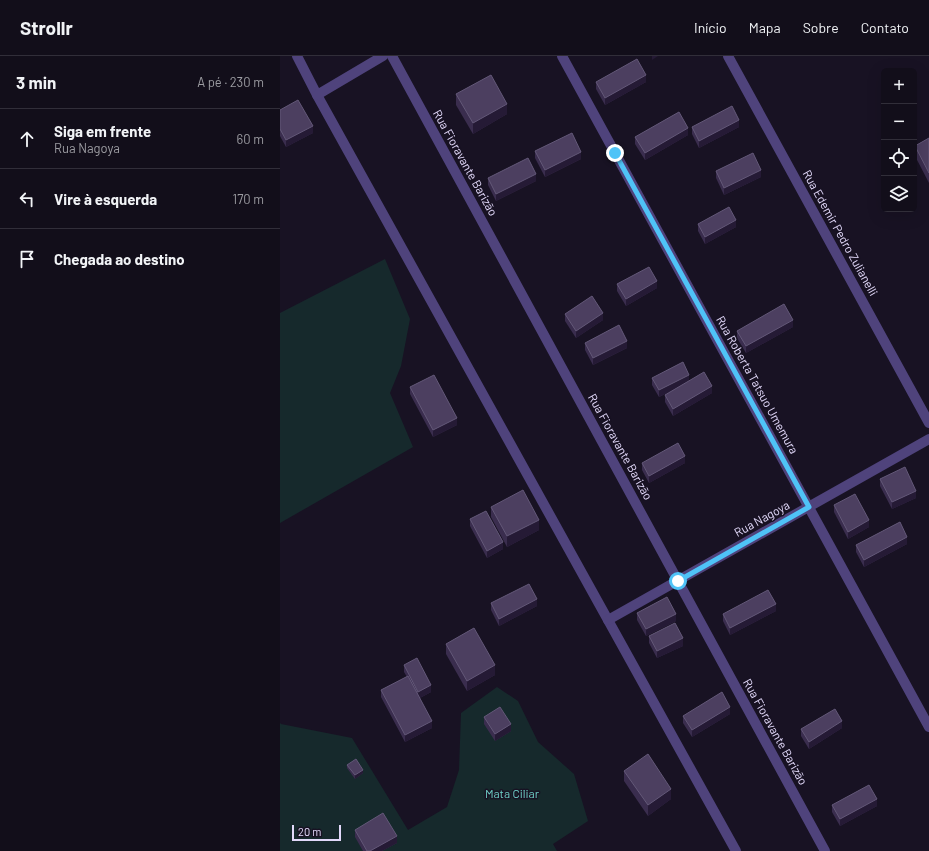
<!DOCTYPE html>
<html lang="pt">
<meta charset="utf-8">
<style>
:root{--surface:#120e1a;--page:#1b1723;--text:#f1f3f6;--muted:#9c9ca2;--line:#312e39}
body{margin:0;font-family:Barlow,sans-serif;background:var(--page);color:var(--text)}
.controls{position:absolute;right:12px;top:12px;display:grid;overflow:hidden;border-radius:6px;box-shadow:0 4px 16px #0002}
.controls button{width:36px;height:36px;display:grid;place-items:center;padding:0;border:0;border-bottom:1px solid var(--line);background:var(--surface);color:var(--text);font:20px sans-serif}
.scale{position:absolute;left:12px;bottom:10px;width:49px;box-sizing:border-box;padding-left:4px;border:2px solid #e2d9fa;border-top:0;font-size:11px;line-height:14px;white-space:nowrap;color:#e2d9fa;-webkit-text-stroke:3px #181223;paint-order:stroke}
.stop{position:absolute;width:12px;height:12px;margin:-9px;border:3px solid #4fc3f7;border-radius:50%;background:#fff}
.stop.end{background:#4fc3f7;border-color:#fff;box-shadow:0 1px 4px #0008}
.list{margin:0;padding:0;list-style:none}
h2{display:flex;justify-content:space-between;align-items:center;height:52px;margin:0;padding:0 16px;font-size:17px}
h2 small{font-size:13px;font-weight:400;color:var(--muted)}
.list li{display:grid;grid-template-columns:26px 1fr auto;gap:12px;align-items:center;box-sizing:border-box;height:60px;padding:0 16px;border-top:1px solid var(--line)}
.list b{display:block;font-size:15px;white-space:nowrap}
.list p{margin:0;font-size:13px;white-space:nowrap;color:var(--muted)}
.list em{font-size:13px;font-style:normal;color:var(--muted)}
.icon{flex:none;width:22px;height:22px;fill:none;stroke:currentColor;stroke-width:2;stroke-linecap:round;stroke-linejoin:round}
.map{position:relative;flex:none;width:649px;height:795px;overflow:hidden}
header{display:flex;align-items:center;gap:24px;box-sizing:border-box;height:56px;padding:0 20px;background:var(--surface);border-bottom:1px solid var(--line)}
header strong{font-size:19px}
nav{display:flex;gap:22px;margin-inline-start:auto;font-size:14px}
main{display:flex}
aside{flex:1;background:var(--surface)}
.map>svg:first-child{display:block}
.green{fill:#16292c}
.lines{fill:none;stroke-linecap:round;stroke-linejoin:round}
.minor{stroke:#4f437c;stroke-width:10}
.wall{fill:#3a2d4e}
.shaded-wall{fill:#251a35}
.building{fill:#4c3f60;stroke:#635878}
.route{stroke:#4fc3f7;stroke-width:5}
.labels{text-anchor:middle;stroke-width:3;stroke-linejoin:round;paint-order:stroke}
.street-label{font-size:12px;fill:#e2d9fa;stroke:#181223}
.park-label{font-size:12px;fill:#6ed0c8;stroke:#181223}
</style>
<header>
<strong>Strollr</strong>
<nav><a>Início</a><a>Mapa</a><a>Sobre</a><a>Contato</a></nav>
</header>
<main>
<aside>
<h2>3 min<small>A pé · 230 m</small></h2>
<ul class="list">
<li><svg class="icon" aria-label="ahead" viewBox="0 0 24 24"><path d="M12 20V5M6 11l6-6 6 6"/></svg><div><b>Siga em frente</b><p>Rua Nagoya</p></div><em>60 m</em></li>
<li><svg class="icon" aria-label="left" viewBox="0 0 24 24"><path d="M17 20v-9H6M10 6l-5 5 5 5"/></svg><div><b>Vire à esquerda</b></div><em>170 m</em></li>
<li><svg class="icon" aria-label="arrive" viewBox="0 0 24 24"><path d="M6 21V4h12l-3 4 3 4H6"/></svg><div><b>Chegada ao destino</b></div></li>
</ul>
</aside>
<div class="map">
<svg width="649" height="795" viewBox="0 0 649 795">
<rect width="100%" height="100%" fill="#181223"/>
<g class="green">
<path d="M105,203L130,263L121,310L110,337L133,391L0,467V257Z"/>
<path d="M217,631L238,645L258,686L294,718L308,765L273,788L277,795H0V667L1,668L72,682L128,774L167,751L179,714L181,657Z"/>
</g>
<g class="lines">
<g class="minor">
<path d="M17,0L37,39L456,795"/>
<path d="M112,0L545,795"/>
<path d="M282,0L649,671"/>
<path d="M448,0L649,367"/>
<path d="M37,39L103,0"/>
<path d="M328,564L649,383"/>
</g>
</g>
<g class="wall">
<path d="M316,26H366L325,49L316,33Z"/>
<path d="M176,38L227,58L193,78L176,49Z"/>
<path d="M0,54L33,77L6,91L0,80Z"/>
<path d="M412,71H459L419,92L412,78Z"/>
<path d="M408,79L365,104L355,88V81Z"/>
<path d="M649,82V127L635,100V90Z"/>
<path d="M255,95L301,103L265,121L255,102Z"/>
<path d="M436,115L481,121L444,139L436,122Z"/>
<path d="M208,122L256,125L216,145L208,129Z"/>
<path d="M418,168L456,171L425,188L418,175Z"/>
<path d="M337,228L377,232L346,250L337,235Z"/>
<path d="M285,258L323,264L296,282L285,265Z"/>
<path d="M513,271L466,297L457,282V275Z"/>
<path d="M305,287L347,292L313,309L305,294Z"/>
<path d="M372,322L409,325L432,337L393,360L385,346V339L395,333L379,341L372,329Z"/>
<path d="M130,331L177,369L153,381L130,338Z"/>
<path d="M362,407H405L369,427L362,414Z"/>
<path d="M600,423L636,442L612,453L600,430Z"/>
<path d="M554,449L589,471L568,483L554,456Z"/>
<path d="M211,451L259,474L227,491L211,461Z"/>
<path d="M190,463L223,493L207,502L190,470Z"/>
<path d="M627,488L584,511L576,496V489Z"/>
<path d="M211,547L257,550L219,570L211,554Z"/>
<path d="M496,555L450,579L443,565V558Z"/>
<path d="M357,557L396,565L366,580L357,564Z"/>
<path d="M369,580L403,590L377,602L369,587Z"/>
<path d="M166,588L215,619L187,635L166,598Z"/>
<path d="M124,609L151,636L140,642L152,672L125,686L101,641V634L127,621L124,616Z"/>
<path d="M450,658L412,681L403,667V660Z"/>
<path d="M204,661L231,675L215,685L204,668Z"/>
<path d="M562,672L529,693L521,680V673Z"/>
<path d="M67,709L83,717L75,723L67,712Z"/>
<path d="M344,715L391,743L368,760L344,725Z"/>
<path d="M552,749L597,750L560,770L552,756Z"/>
<path d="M75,774L117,787L102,795H83L75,781Z"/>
</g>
<g class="shaded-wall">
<path d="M372,0H378L372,4Z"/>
<path d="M366,19V26L325,49V42Z"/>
<path d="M227,48V58L193,78V67Z"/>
<path d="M459,64V71L419,92V85Z"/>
<path d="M33,70V77L6,91V84Z"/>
<path d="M408,72V79L365,104V97Z"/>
<path d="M301,96V103L265,121V114Z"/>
<path d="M481,114V121L444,139V132Z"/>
<path d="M256,118V125L216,145V138Z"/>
<path d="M456,164V171L425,188V181Z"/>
<path d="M377,225V232L346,250V243Z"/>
<path d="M323,257V264L296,282V275Z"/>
<path d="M513,264V271L466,297V290Z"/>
<path d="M347,285V292L313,309V302Z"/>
<path d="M409,319V326L379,341V334Z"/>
<path d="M432,330V337L393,360V353Z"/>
<path d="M177,362V369L153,381V374Z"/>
<path d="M405,400V407L369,427V420Z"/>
<path d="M636,435V442L612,453V446Z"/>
<path d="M259,464V474L227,491V480Z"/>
<path d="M589,464V471L568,483V476Z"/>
<path d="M627,481V488L584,511V504Z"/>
<path d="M223,486V493L207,502V495Z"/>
<path d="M257,543V550L219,570V563Z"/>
<path d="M496,548V555L450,579V572Z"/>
<path d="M396,558V565L366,580V573Z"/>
<path d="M403,582V590L377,602V595Z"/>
<path d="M215,609V619L187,635V625Z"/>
<path d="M151,629V636L138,643V636Z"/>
<path d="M450,651V658L412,681V674Z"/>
<path d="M152,665V672L125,686V679Z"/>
<path d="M562,665V672L529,693V686Z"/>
<path d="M231,668V675L215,685V678Z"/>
<path d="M83,714V717L75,723V719Z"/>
<path d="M391,733V743L368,760V749Z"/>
<path d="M597,743V750L560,770V763Z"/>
<path d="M117,780V787L102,795H90Z"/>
</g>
<g class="building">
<path d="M357,3L366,19L325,42L316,26Z"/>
<path d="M211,19L227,48L193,67L176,38Z"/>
<path d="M18,44L33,70L6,84L0,73V54Z"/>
<path d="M452,50L459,64L419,85L412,71Z"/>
<path d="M399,56L408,72L365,97L355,81Z"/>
<path d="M292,77L301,96L265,114L255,95Z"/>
<path d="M649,82V117L635,90Z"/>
<path d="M473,97L481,114L444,132L436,115Z"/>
<path d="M248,102L256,118L216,138L208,122Z"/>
<path d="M449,151L456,164L425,181L418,168Z"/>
<path d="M369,211L377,225L346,243L337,228Z"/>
<path d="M312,240L323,257L296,275L285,258Z"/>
<path d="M504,248L513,264L466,290L457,275Z"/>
<path d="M339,269L347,285L313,302L305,287Z"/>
<path d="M403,306L409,319L379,334L372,322Z"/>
<path d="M424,316L432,330L393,353L385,339Z"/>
<path d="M154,319L177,362L153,374L130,331Z"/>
<path d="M398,387L405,400L369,420L362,407Z"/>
<path d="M625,411L636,435L612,446L600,423Z"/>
<path d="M243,434L259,464L227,480L211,451Z"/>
<path d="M575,438L589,464L568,476L554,449Z"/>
<path d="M206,455L223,486L207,495L190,463Z"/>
<path d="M620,466L627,481L584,504L576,489Z"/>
<path d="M249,528L257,543L219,563L211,547Z"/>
<path d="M488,534L496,548L450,572L443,558Z"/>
<path d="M387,541L396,558L366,573L357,557Z"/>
<path d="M395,567L403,582L377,595L369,580Z"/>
<path d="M194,572L215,609L187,625L166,588Z"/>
<path d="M137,602L151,629L138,636L124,609Z"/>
<path d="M128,620L152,665L125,679L101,634Z"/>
<path d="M442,636L450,651L412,674L403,660Z"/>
<path d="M220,651L231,668L215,678L204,661Z"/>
<path d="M555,653L562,665L529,686L521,673Z"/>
<path d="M368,698L391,733L368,749L344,715Z"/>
<path d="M76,703L83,714L75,719L67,709Z"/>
<path d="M589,729L597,743L560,763L552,749Z"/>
<path d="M103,757L117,780L90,795H87L75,774Z"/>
</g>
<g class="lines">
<path class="route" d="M335,97L529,451L398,525"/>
</g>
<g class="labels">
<g class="street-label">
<text transform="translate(185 107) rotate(61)" y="4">Rua Fioravante Barizão</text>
<text transform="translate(560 177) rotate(61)" y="4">Rua Edemir Pedro Zulianelli</text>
<text transform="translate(477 329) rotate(61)" y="4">Rua Roberta Tatsuo Umemura</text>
<text transform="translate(340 391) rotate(61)" y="4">Rua Fioravante Barizão</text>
<text transform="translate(482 463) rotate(-29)" y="4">Rua Nagoya</text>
<text transform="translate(495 676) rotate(61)" y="4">Rua Fioravante Barizão</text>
</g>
<g class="park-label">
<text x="232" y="742">Mata Ciliar</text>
</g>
</g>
</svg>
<div class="controls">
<button>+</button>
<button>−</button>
<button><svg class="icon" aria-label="locate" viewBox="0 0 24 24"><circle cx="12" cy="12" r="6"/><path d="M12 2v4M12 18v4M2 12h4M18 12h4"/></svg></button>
<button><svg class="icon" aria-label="layers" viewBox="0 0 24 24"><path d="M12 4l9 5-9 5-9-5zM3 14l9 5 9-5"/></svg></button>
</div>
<div class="scale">20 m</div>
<div class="stop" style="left:398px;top:525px"></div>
<div class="stop end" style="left:335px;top:97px"></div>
</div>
</main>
